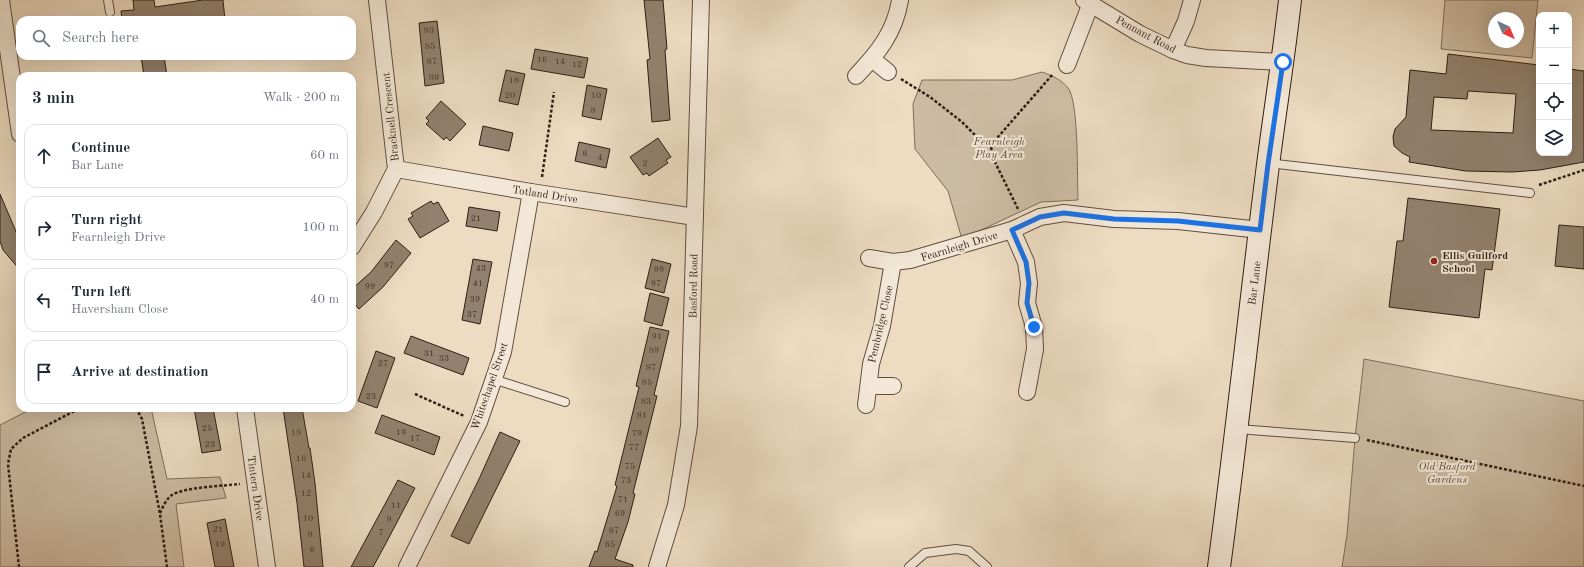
<!DOCTYPE html>
<meta charset="utf-8">
<style>
:root{--surface:#fff;--page:#f2f2f3;--text:#1f2937;--muted:#747a83;--line:#e0e1e3}
body{margin:0;font-family:"Old Standard TT",serif;background:var(--page);color:var(--text)}
.controls{position:absolute;right:12px;top:12px;display:grid;overflow:hidden;border-radius:8px;box-shadow:0 4px 16px #0002}
.controls button{width:36px;height:36px;display:grid;place-items:center;padding:0;border:0;border-bottom:1px solid var(--line);background:var(--surface);color:var(--text);font:20px sans-serif}
.compass{position:absolute;left:1488px;top:12px;width:36px;height:36px;border-radius:50%;background:var(--surface);box-shadow:0 4px 16px #0002;rotate:136deg}
.stop{position:absolute;width:12px;height:12px;margin:-9px;border:3px solid #1a73e8;border-radius:50%;background:#fff}
.stop.end{background:#1a73e8;border-color:#fff;box-shadow:0 1px 4px #0008}
.list{margin:0;padding:0;list-style:none}
h2{display:flex;justify-content:space-between;align-items:center;height:52px;margin:0;padding:0 16px;font-size:17px}
h2 small{font-size:13px;font-weight:400;color:var(--muted)}
.list li{display:grid;grid-template-columns:26px 1fr auto;gap:12px;align-items:center;box-sizing:border-box;height:64px;margin:0 8px 8px;padding:0 8px;border:1px solid var(--line);border-radius:12px}
.list b{display:block;font-size:15px;white-space:nowrap}
.list p{margin:0;font-size:13px;white-space:nowrap;color:var(--muted)}
.list em{font-size:13px;font-style:normal;color:var(--muted)}
.icon{flex:none;width:22px;height:22px;fill:none;stroke:currentColor;stroke-width:2;stroke-linecap:round;stroke-linejoin:round}
.map{position:relative;flex:none;width:1584px;height:567px;overflow:hidden}
.search{position:absolute;background:var(--surface);box-shadow:0 4px 16px #0002;left:16px;top:16px;width:340px;height:44px;display:flex;align-items:center;gap:10px;box-sizing:border-box;padding:0 14px;border-radius:12px;color:var(--muted);font-size:15px}
.panel{position:absolute;background:var(--surface);box-shadow:0 4px 16px #0002;left:16px;top:72px;width:340px;height:340px;border-radius:12px}
.map>svg:first-child{display:block}
.green{fill:#cdbca4;stroke:#7e6d5c;fill-rule:evenodd}
.building{fill:#92816e;stroke:#301e13;fill-rule:evenodd}
.lines{fill:none;stroke-linecap:round;stroke-linejoin:round}
.lane-casing{stroke:#5f4e3f;stroke-width:10}
.street-casing{stroke:#5f4e3f;stroke-width:18}
.secondary-casing{stroke:#301e13;stroke-width:24}
.path{stroke:#301e13;stroke-width:2.5;stroke-dasharray:3 2;stroke-linecap:butt}
.lane{stroke:#f3e8d7;stroke-width:8}
.street{stroke:#f3e8d7;stroke-width:16}
.secondary{stroke:#f3e8d7;stroke-width:22}
.route{stroke:#1a73e8;stroke-width:5}
.poi-dot{fill:#8f2418;stroke:#f3e8d7;stroke-width:1.5}
.labels{text-anchor:middle;stroke-width:4;stroke-linejoin:round;paint-order:stroke}
.number-label{font-size:9px;fill:#48372a}
.street-label{font-size:11px;fill:#301e13;stroke:#f3e8d7}
.park-label{font-size:11px;font-style:italic;fill:#5f4d3e;stroke:#f3e8d7}
.poi-label{font-size:11px;font-weight:bold;fill:#301e13;stroke:#f3e8d7;text-anchor:start}
</style>
<div class="map">
<svg width="1584" height="567" viewBox="0 0 1584 567">
<rect width="100%" height="100%" fill="#eddcc2"/>
<filter id="stains"><feTurbulence type="fractalNoise" baseFrequency=".005" numOctaves="4"/><feColorMatrix values="0 0 0 0 .2 0 0 0 0 .09 0 0 0 0 .02 0 0 0 .5 -.17"/></filter>
<radialGradient id="worn" r=".72"><stop offset=".6" stop-color="#630" stop-opacity="0"/><stop offset="1" stop-color="#630" stop-opacity=".3"/></radialGradient>
<g class="green">
<path d="M1445,0H1538L1532,58L1441,49ZM1494,18H1518V42H1494Z"/>
<path d="M1042,72C1051,75 1062,80 1068,88C1079,101 1077,179 1078,200L1041,202L962,239L948,191L915,149L913,104L922,80H1012Z"/>
<path d="M1364,359L1584,401V567H1342L1347,535L1355,438Z"/>
<path d="M33,408H151L167,479L220,477L226,498L176,504L184,567H0V425Z"/>
</g>
<g class="building">
<path d="M133,0H154L155,7L203,0H223L225,20H210L209,17L190,20H122L121,11L134,10Z"/>
<path d="M644,0H663L667,49L665,50L670,120L652,122L647,60L650,59Z"/>
<path d="M437,21L444,83L425,86L419,23Z"/>
<path d="M535,49L588,58L584,78L531,69Z"/>
<path d="M1448,54L1539,65V153H1569V69L1584,71V162L1540,170L1512,172L1466,171L1409,162L1410,157L1402,153L1394,146L1393,137L1395,129L1406,117L1410,70L1446,74ZM1468,91L1516,94L1513,133L1431,130L1434,97L1467,99Z"/>
<path d="M141,56H164L167,76H144Z"/>
<path d="M506,70L525,74L518,105L499,101Z"/>
<path d="M587,85L607,89L601,120L582,116Z"/>
<path d="M441,101L466,124L450,141L446,137L444,140L426,124L429,121L426,118Z"/>
<path d="M483,126L513,133L509,151L479,145Z"/>
<path d="M658,138L671,157L666,160L668,163L649,176L647,173L643,175L630,157Z"/>
<path d="M579,142L610,149L606,168L575,161Z"/>
<path d="M0,194L20,241V270L3,250L0,241Z"/>
<path d="M1408,198L1500,209L1492,270L1485,269L1479,318L1389,307L1397,241H1403Z"/>
<path d="M431,201L433,204L438,202L449,221L420,238L408,219L413,216L411,213Z"/>
<path d="M469,207L500,212L497,231L466,226Z"/>
<path d="M1559,225L1584,227V269L1555,266Z"/>
<path d="M396,240L411,253L383,287L359,309L352,301V289L371,272Z"/>
<path d="M473,259L492,262L480,324L462,320Z"/>
<path d="M652,259L671,264L664,293L645,288Z"/>
<path d="M650,293L669,298L662,326L644,321Z"/>
<path d="M650,327L669,331L654,395L657,396L633,493L635,494L628,522L615,559L633,565V567H589L595,551L597,552L612,503L617,486L615,485L639,387L636,386Z"/>
<path d="M411,336L469,358L463,375L404,353Z"/>
<path d="M376,351L395,358L377,408L358,401Z"/>
<path d="M194,408H213L221,450L202,453Z"/>
<path d="M283,408H302L309,448H310L315,483L323,567H304L297,503Z"/>
<path d="M382,415L440,437L434,455L375,433Z"/>
<path d="M500,432L520,441L469,544L451,536L479,479Z"/>
<path d="M398,480L415,488L385,545L373,567H351Z"/>
<path d="M225,519L234,567H215L207,523Z"/>
</g>
<g class="lines">
<g class="lane-casing">
<g id="lane">
<path d="M108,0L110,12"/>
<path d="M1268,163L1530,193"/>
<path d="M493,379L565,402"/>
<path d="M1238,429L1355,438"/>
<path d="M909,567L925,553L956,549L969,551L987,567"/>
</g>
</g>
<g class="street-casing">
<g id="street">
<path d="M1,0L20,134"/>
<path d="M1084,0L1140,34L1173,50L1187,55L1206,58L1283,62"/>
<path d="M1173,50L1186,21L1192,0"/>
<path d="M872,59L888,72"/>
<path d="M1067,65L1091,3"/>
<path d="M856,76C878,53 895,32 900,0"/>
<path d="M396,169L531,192L695,217"/>
<path d="M1012,230L1026,262L1029,283L1027,303L1034,327L1035,349L1027,392"/>
<path d="M352,247L374,212L396,169L377,0"/>
<path d="M869,258L893,262L910,260L1012,230L1040,217L1064,213L1114,219L1178,221L1260,230"/>
<path d="M869,386H893"/>
<path d="M866,405L871,364L882,326L893,262"/>
<path d="M245,408L267,567"/>
<path d="M407,567L479,422L503,352L531,192"/>
<path d="M657,567L676,505L689,426L701,0"/>
</g>
</g>
<g class="secondary-casing">
<path id="secondary" d="M1219,567C1237,433 1251,299 1268,165C1275,110 1284,55 1290,0"/>
</g>
<g class="path">
<path d="M901,79L930,97L962,122L975,135L991,145"/>
<path d="M542,177L554,92"/>
<path d="M1539,185L1584,170"/>
<path d="M1018,209L992,156L991,145L1053,74"/>
<path d="M415,394L464,416"/>
<path d="M136,408L142,419L160,514L167,567"/>
<path d="M1367,440L1584,486"/>
<path d="M160,513C163,507 166,499 172,495C184,487 224,486 240,484"/>
<path d="M19,567L8,464L11,449L23,438L80,408"/>
</g>
<use href="#lane" class="lane"/>
<use href="#street" class="street"/>
<use href="#secondary" class="secondary"/>
</g>
<g class="lines">
<path class="route" d="M1034,327L1027,303L1029,283L1026,262L1012,230L1040,217L1064,213L1114,219L1178,221L1260,230L1268,164L1283,62"/>
</g>
<circle class="poi-dot" cx="1434" cy="261" r="4"/>
<g class="labels">
<g class="number-label">
<text x="429" y="33">83</text>
<text x="430" y="49">85</text>
<text x="542" y="62">16</text>
<text x="432" y="64">87</text>
<text x="560" y="64">14</text>
<text x="577" y="67">12</text>
<text x="434" y="80">89</text>
<text x="514" y="83">18</text>
<text x="510" y="98">20</text>
<text x="596" y="98">10</text>
<text x="593" y="113">8</text>
<text x="585" y="156">6</text>
<text x="600" y="160">4</text>
<text x="645" y="166">2</text>
<text x="476" y="221">21</text>
<text x="389" y="268">97</text>
<text x="481" y="271">43</text>
<text x="659" y="272">99</text>
<text x="478" y="286">41</text>
<text x="656" y="286">97</text>
<text x="370" y="289">99</text>
<text x="475" y="302">39</text>
<text x="472" y="317">37</text>
<text x="657" y="339">91</text>
<text x="654" y="353">89</text>
<text x="429" y="356">31</text>
<text x="444" y="361">33</text>
<text x="383" y="366">27</text>
<text x="651" y="370">87</text>
<text x="647" y="385">85</text>
<text x="371" y="399">23</text>
<text x="646" y="404">83</text>
<text x="642" y="418">81</text>
<text x="207" y="431">25</text>
<text x="296" y="435">18</text>
<text x="401" y="435">19</text>
<text x="637" y="436">79</text>
<text x="415" y="441">17</text>
<text x="210" y="447">23</text>
<text x="634" y="450">77</text>
<text x="301" y="461">16</text>
<text x="630" y="469">75</text>
<text x="306" y="478">14</text>
<text x="626" y="483">73</text>
<text x="306" y="496">12</text>
<text x="623" y="502">71</text>
<text x="396" y="508">11</text>
<text x="620" y="516">69</text>
<text x="308" y="521">10</text>
<text x="389" y="522">9</text>
<text x="218" y="532">21</text>
<text x="614" y="533">67</text>
<text x="381" y="535">7</text>
<text x="310" y="537">8</text>
<text x="220" y="547">19</text>
<text x="610" y="547">65</text>
<text x="312" y="552">6</text>
</g>
<g class="street-label">
<text transform="translate(1146 34) rotate(28)" y="4">Pennant Road</text>
<text transform="translate(390 117) rotate(-96)" y="4">Bracknell Crescent</text>
<text transform="translate(545 194) rotate(9)" y="4">Totland Drive</text>
<text transform="translate(959 246) rotate(-17)" y="4">Fearnleigh Drive</text>
<text transform="translate(1254 283) rotate(-83)" y="4">Bar Lane</text>
<text transform="translate(693 286) rotate(-89)" y="4">Basford Road</text>
<text transform="translate(880 324) rotate(-77)" y="4">Pembridge Close</text>
<text transform="translate(489 386) rotate(-71)" y="4">Whitechapel Street</text>
<text transform="translate(256 488) rotate(82)" y="4">Tintern Drive</text>
</g>
<g class="park-label">
<text x="999" y="145">Fearnleigh<tspan x="999" dy="13">Play Area</tspan></text>
<text x="1447" y="470">Old Basford<tspan x="1447" dy="13">Gardens</tspan></text>
</g>
<g class="poi-label">
<text x="1442" y="259">Ellis Guilford<tspan x="1442" dy="13">School</tspan></text>
</g>
</g>
<rect width="100%" height="100%" filter="url(#stains)"/>
<rect width="100%" height="100%" fill="url(#worn)"/>
</svg>
<div class="controls">
<button>+</button>
<button>−</button>
<button><svg class="icon" aria-label="locate" viewBox="0 0 24 24"><circle cx="12" cy="12" r="6"/><path d="M12 2v4M12 18v4M2 12h4M18 12h4"/></svg></button>
<button><svg class="icon" aria-label="layers" viewBox="0 0 24 24"><path d="M12 4l9 5-9 5-9-5zM3 14l9 5 9-5"/></svg></button>
</div>
<svg class="compass" viewBox="-18 -18 36 36"><path d="M0-13l5 13h-10z" fill="#e53935"/><path d="M0 13l5-13h-10z" fill="#747a83"/></svg>
<div class="stop" style="left:1283px;top:62px"></div>
<div class="stop end" style="left:1034px;top:327px"></div>
<div class="search"><svg class="icon" aria-label="search" viewBox="0 0 24 24"><circle cx="10" cy="10" r="6"/><path d="M15 15l6 6"/></svg>Search here</div>
<section class="panel">
<h2>3 min<small>Walk · 200 m</small></h2>
<ul class="list">
<li><svg class="icon" aria-label="ahead" viewBox="0 0 24 24"><path d="M12 20V5M6 11l6-6 6 6"/></svg><div><b>Continue</b><p>Bar Lane</p></div><em>60 m</em></li>
<li><svg class="icon" aria-label="right" viewBox="0 0 24 24"><path d="M7 20v-9h11M14 6l5 5-5 5"/></svg><div><b>Turn right</b><p>Fearnleigh Drive</p></div><em>100 m</em></li>
<li><svg class="icon" aria-label="left" viewBox="0 0 24 24"><path d="M17 20v-9H6M10 6l-5 5 5 5"/></svg><div><b>Turn left</b><p>Haversham Close</p></div><em>40 m</em></li>
<li><svg class="icon" aria-label="arrive" viewBox="0 0 24 24"><path d="M6 21V4h12l-3 4 3 4H6"/></svg><div><b>Arrive at destination</b></div></li>
</ul>
</section>
</div>
